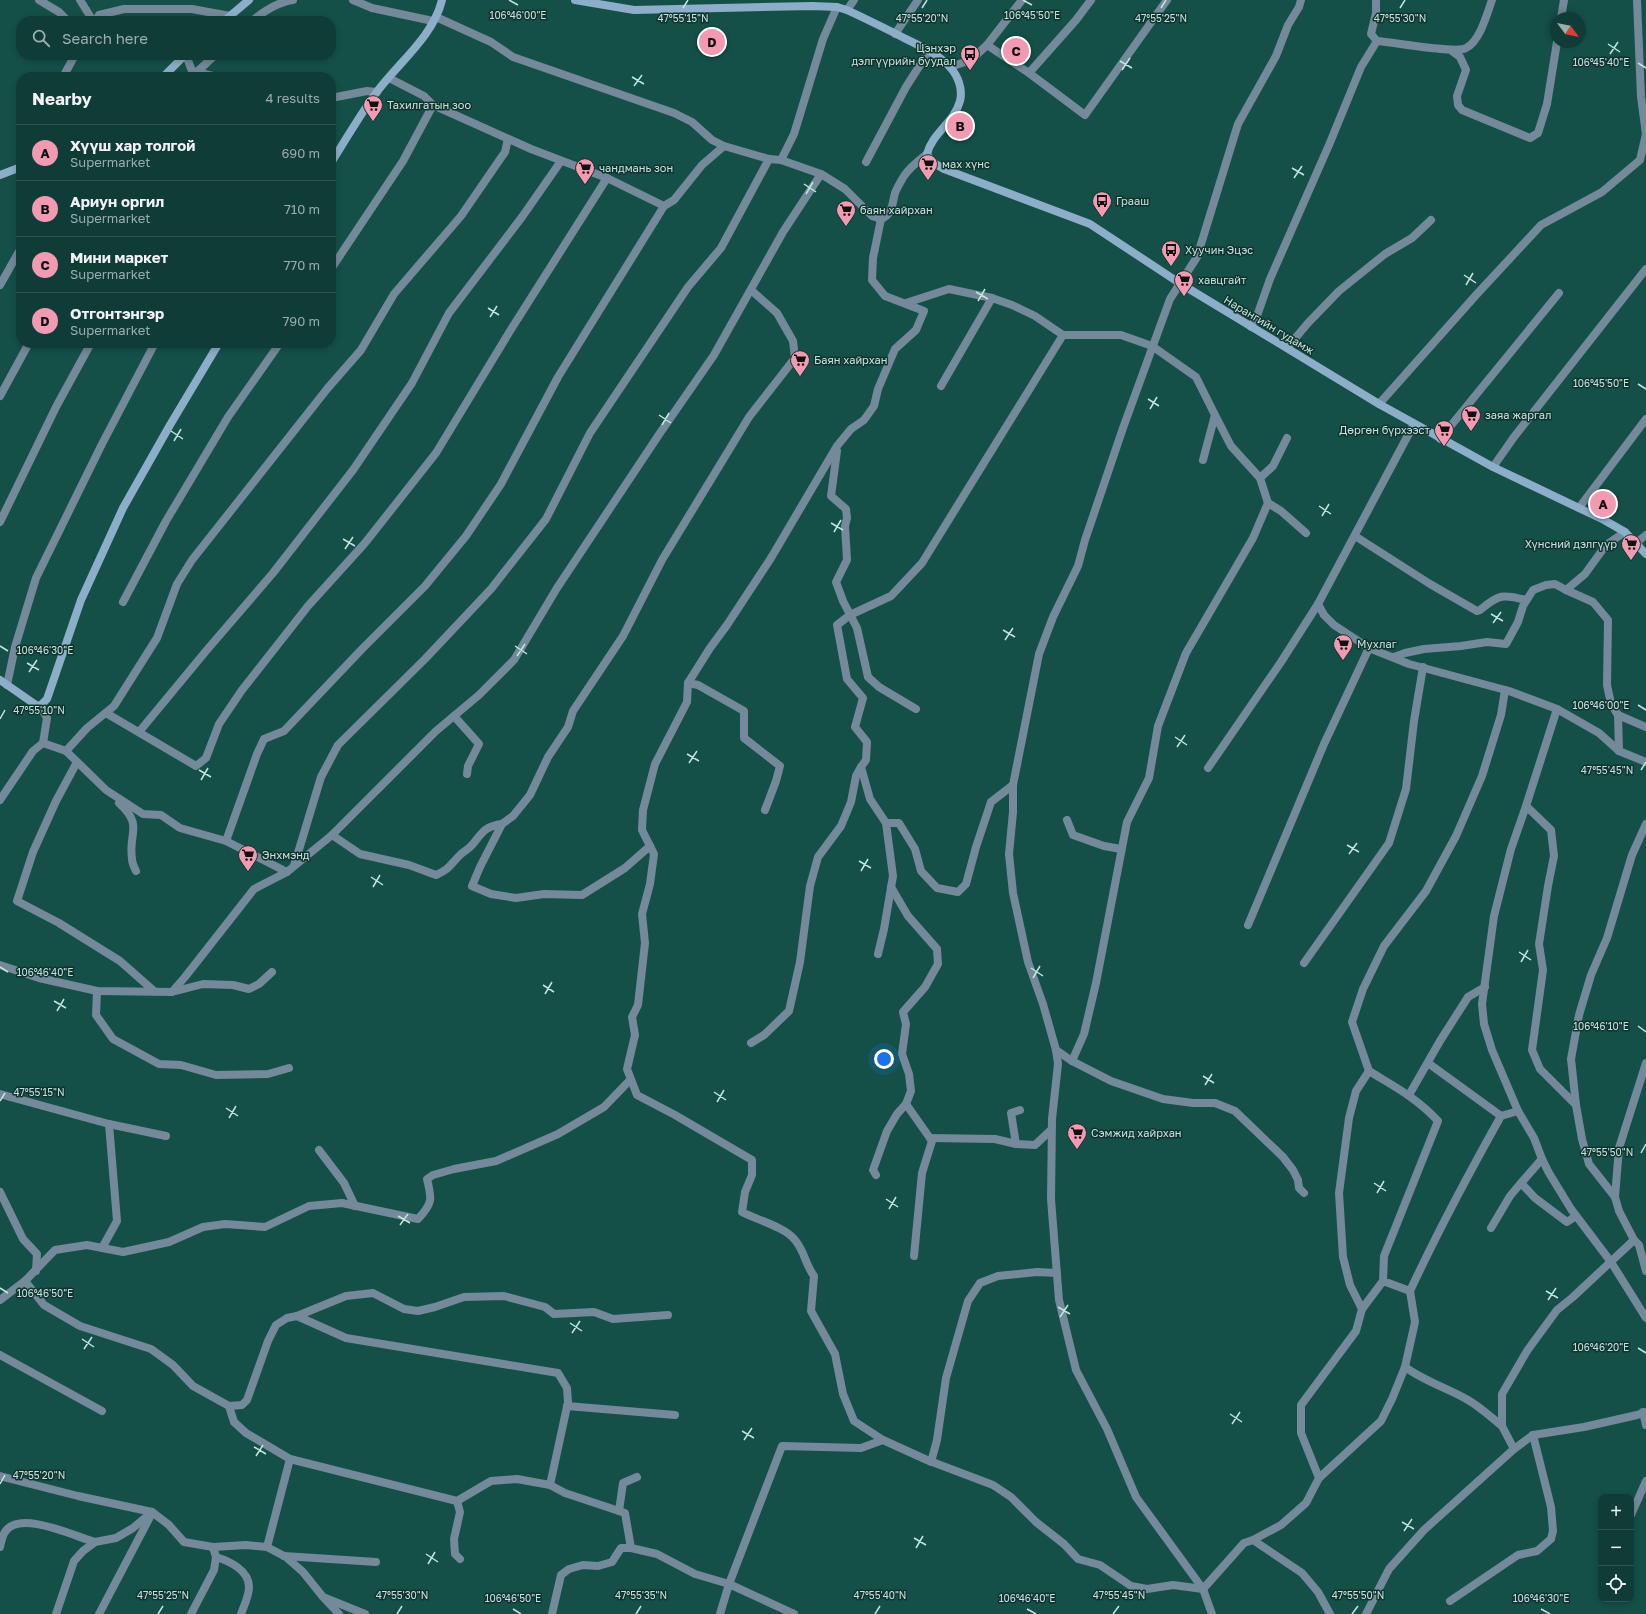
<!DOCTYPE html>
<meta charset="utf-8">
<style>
:root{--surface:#0f3c36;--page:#18433e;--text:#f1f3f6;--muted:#9badad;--line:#2f5651;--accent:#f19ab1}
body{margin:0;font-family:"Golos Text",sans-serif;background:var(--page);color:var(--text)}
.controls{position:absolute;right:12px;bottom:12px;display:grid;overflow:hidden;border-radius:8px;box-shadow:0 2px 6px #0003}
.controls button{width:36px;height:36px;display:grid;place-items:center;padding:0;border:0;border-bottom:1px solid var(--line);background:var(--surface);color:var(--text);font:20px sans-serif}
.compass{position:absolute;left:1550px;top:12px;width:36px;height:36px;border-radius:50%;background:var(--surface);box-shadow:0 2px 6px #0003;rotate:122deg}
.you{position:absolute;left:884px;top:1059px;width:14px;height:14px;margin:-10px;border:3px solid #fff;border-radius:50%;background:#1a73e8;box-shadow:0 0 0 6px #1a73e833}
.badge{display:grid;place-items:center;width:26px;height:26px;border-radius:50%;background:var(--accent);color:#111;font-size:13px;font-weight:700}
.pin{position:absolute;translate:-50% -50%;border:2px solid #fff;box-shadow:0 1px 4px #0006}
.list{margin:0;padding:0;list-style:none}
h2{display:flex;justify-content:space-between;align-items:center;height:52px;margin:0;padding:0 16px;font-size:17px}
h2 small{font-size:13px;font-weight:400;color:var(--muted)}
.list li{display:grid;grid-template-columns:26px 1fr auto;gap:12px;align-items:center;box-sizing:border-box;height:56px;padding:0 16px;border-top:1px solid var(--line)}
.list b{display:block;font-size:15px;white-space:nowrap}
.list p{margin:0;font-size:13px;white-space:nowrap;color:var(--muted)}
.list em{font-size:13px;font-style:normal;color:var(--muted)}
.icon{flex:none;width:22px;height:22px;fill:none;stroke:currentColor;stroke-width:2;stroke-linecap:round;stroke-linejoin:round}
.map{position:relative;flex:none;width:1646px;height:1614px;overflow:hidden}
.search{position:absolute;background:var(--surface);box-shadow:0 2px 6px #0003;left:16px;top:16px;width:320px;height:44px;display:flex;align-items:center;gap:10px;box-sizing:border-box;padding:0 14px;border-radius:16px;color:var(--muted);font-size:15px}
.panel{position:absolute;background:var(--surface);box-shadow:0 2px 6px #0003;left:16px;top:72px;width:320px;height:276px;border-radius:16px}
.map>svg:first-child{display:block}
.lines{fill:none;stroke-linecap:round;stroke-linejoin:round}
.street{stroke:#748999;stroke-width:8}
.secondary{stroke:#8daec8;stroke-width:8}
.ticks{fill:none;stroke:#c2e5de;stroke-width:1.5}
.labels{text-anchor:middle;stroke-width:3;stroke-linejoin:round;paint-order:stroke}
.poi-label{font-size:11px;fill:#c2e5de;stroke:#12322d;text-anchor:start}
.street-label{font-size:11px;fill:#c2e5de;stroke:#12322d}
.ticks-label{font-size:10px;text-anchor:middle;fill:#c2e5de;stroke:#12322d;stroke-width:3;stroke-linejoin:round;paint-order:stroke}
</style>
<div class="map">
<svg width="1646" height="1614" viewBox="0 0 1646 1614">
<rect width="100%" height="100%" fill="#145048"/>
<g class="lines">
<g class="street">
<path d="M39,0L59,12L68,21"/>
<path d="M80,0L93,21"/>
<path d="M353,0L372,8L433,21"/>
<path d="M1376,0V13L1371,34L1377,41"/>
<path d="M847,10L854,0"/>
<path d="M436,17L491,42L513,57L674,113L692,122L712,140L724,146"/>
<path d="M1561,18L1564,0"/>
<path d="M95,21L99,15L124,9H192L230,16"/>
<path d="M252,21C264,11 278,2 293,0"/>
<path d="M895,34L918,0"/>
<path d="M987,45L1022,0"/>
<path d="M1452,51L1460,57L1466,70L1457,96L1458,105L1462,110L1530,138L1538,133L1547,104L1557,42"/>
<path d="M186,55L192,71L217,77"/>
<path d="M950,67L971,60L987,45L1029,73L1085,115L1167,0"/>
<path d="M197,72L215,55"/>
<path d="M1029,73L1076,20L1091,0"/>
<path d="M63,77L75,55"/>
<path d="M389,78L424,96L433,105L531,149L607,178L664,206L674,200L702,165L724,146L769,159L781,160L821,174L845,189L872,216L881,219C893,214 892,204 895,193C897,188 901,181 904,176C910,167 918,161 927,154"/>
<path d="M331,98L367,91L377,92"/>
<path d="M781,160L794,134L823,39L837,7"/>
<path d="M866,162L906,87L929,51"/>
<path d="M881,219L873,258L872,280L885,296L924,311L916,330L895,349L878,389L874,406L864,420L851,429L837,446L771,558L727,625L710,648L688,683L687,702L655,764L643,810L642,830L654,854L650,884L642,914L645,943L638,1005L632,1017L635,1035L627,1069L637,1095L675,1115L752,1160V1175L745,1192L742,1212C757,1220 785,1227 795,1240C805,1252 805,1264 814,1276L811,1311L835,1354L843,1394L854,1421L883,1440"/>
<path d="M331,269L403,161L433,105"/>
<path d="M0,285L21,248"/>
<path d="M906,303L949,289L992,298L1012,305L1035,316L1063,335H1121L1152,346L1196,377L1215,415L1203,460"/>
<path d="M1251,327L1258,313L1270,279L1329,145L1361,67L1377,41C1393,42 1456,54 1466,48C1480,41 1487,14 1492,0"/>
<path d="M1287,348L1308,323L1339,291L1385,254L1412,238L1431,220"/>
<path d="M941,386L992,298"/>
<path d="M0,396L29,343"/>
<path d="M1379,404L1477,294L1541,225L1602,192L1640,160L1646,134L1641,97L1637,0"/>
<path d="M1215,415L1231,446L1260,478L1268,503L1281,511L1306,533"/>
<path d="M1414,424L1318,604L1324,615L1334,625L1369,648L1409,664L1509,691L1557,709L1599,733L1619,751L1646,762"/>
<path d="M1440,439L1559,293"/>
<path d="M837,451L831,496L846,509L847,518L845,526L847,560L836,582L843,601L857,628L868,677L879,687L916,709"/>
<path d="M1493,467L1514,437L1646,269"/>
<path d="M1260,478L1273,466L1287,438"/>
<path d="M1579,508L1646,419"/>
<path d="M0,522L56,407L91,343"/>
<path d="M1355,536L1430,584L1477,611L1480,610C1499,594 1503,594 1526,600"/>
<path d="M1636,543L1646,535"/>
<path d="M123,602L166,521L228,417L280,343"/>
<path d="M1394,657L1405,653L1424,649L1461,646L1487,642L1506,644L1518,622L1523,606L1533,590L1546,585L1555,584L1566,590"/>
<path d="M688,683L698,685L744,711V738L780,766L776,781L765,810"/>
<path d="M7,685L15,647L36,578L102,444L155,343"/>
<path d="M1505,690L1501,715L1482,776L1456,836L1426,891L1384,946L1363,989L1352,1022L1369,1071C1395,1087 1417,1098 1438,1121L1384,1256L1383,1281L1410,1291C1438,1231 1469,1173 1501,1116L1518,1111"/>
<path d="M40,706L47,718L43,743"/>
<path d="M1557,709L1526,806L1551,830L1554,856L1548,886L1539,944L1543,970L1532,1050L1540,1069L1576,1105L1582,1139L1589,1164L1615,1197L1619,1211L1634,1240L1639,1245L1646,1271"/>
<path d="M106,713L196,766L206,758L219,724L242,690L308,606L365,543L436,453L510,331L607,178"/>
<path d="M1618,715L1646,727"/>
<path d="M454,716L479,744L468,766L467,774"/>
<path d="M139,732L206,651L273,573L353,470L412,383L449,313L522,217L561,161"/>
<path d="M66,751L106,790L143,814L161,815L180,828L226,841L287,872"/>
<path d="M1619,751L1618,715L1611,704L1607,685L1608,620L1593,602L1566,590L1585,574L1606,545L1625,532"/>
<path d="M77,762L56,801L33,852L17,901L59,923L120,961L154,991"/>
<path d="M1208,768L1281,662L1318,604"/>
<path d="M1013,785L991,802L976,847L966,884L958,892L937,888L921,871L915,849L899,823H886L870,799L861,767L866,760L867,742L855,727L863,698L847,679L837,625L850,615L891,596L922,563L1063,335"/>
<path d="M0,800L33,751L43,743L66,751L87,728L114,706L157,638L177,584L192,560L327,389L361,350L394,294L461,216L505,152L508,139"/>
<path d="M119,803C144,826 128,832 132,859C132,863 134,867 136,871"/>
<path d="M1526,806L1511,849L1494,916L1482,1004L1484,1024L1492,1050L1518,1111L1534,1138L1542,1159L1549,1173L1571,1209L1611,1262L1646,1318"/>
<path d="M1067,820L1073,835L1104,846L1121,849"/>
<path d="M502,824L513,816L530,795L548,757L568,727L573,711L623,636L662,560L749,417L795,358L793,341L777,313L751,290"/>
<path d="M332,835L360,854L409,865L436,875C450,869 450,865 460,855C464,851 469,849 472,845C482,833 485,826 502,824L480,867L472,886L491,894L516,898L544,894L582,895L625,868L650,846"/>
<path d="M226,841L257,754L264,739L284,731L362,649L425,586L466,536L501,484L558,377L664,206"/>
<path d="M294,866L321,777L338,745L425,659L491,589L546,519L590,433L688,287L721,248L769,159"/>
<path d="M1248,925L1324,744L1369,648"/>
<path d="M878,954L884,929L893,876L886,823"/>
<path d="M1304,963L1389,843L1406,789L1414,721L1423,667"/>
<path d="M0,965L39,978L97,991L172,992L185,977L254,889L287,872L332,835L436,731L479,695L514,660L557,588L660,433L714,355L783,232L821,174"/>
<path d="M97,991L96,1015L113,1039L159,1064L181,1065L216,1075L268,1074L289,1068"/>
<path d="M172,992L203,984L233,985L249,989L259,984L272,972"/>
<path d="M751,1043L764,1035L789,1011L800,962L810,886L818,857L841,826L851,802L856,776L861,767"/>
<path d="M1056,1050L1072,1061L1111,1081L1163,1099L1193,1103H1215L1235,1111L1283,1157L1293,1170L1298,1180L1299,1188L1304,1193"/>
<path d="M1072,1061L1084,1034L1096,983L1127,822L1149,778L1158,726L1186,653L1253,538L1268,503"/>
<path d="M1428,1063L1501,1116"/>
<path d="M0,1094L109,1124L166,1136"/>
<path d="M1409,1095L1440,1041L1468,997L1485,987"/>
<path d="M906,1104L932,1141L922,1173L914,1256"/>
<path d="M1576,1105L1571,1059L1579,1015L1591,975L1607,938L1632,855L1646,824"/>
<path d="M1020,1110L1011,1113L1016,1144L1035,1145L1051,1130"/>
<path d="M930,1138L995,1139L1016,1144"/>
<path d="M319,1150L344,1183L355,1206"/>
<path d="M876,1175L873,1170L887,1131L897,1114L906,1104L911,1091L909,1074L902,1054L906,1024L903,1012L925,987L938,964L937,949L908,916L891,887"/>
<path d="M1521,1183L1542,1159"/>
<path d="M0,1192L23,1239L37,1254L36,1271"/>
<path d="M1615,1197L1619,1148L1646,1063"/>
<path d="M1491,1228L1510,1196L1521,1183L1535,1198L1567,1222L1576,1216"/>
<path d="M102,1248L117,1221L109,1124"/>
<path d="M25,1281L44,1305L80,1326L151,1349L173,1365L193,1386L229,1406L242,1405L247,1400L268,1341L276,1325L287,1318L297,1316L346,1338L558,1373L567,1388L568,1402L550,1485L565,1493L625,1513L631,1548L657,1554L695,1574L729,1584L794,1614"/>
<path d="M0,1300L25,1281L55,1250L87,1245L123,1252L169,1242L203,1227L225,1224L265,1227L309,1206L342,1203L418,1219C433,1203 432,1199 427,1179L433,1175L454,1169L496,1161L558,1134L604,1107L630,1080"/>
<path d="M1362,1309L1350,1285L1343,1257L1339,1193L1349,1118L1356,1091L1369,1071"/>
<path d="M297,1316L346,1296L373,1293L404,1309L418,1311L435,1307L464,1297L504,1296L545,1307L554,1314L594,1312L613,1319L668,1315"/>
<path d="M0,1355L102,1411"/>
<path d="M1405,1367C1424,1381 1447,1388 1468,1400C1480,1407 1491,1417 1502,1426"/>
<path d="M229,1406L234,1422L246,1433L290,1459L457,1501L491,1481L517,1479L550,1485"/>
<path d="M567,1406L675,1415"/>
<path d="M1643,1412L1646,1425"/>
<path d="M1514,1449L1502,1426V1394L1527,1351L1557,1310L1573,1297L1634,1240"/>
<path d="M931,1462L937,1440L946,1378L968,1301L980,1283L998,1276L1037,1272L1057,1273"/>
<path d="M0,1476L78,1496L152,1512L169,1525L184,1542L213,1547L246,1545L267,1547L286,1557L303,1572L323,1597L365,1614"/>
<path d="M1319,1478L1381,1421L1392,1399L1405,1367L1415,1322L1410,1291"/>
<path d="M457,1501L460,1512L454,1539L455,1554L460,1559"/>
<path d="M619,1511L623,1483L637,1477"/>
<path d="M1631,1515L1646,1481"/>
<path d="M1253,1540L1281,1525L1306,1503L1319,1478L1301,1433V1405L1356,1331L1362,1309L1383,1281"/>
<path d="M0,1547C1,1543 2,1536 5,1532C19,1509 76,1537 95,1542"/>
<path d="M213,1547L216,1557C229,1561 249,1570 249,1587C249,1596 244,1606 241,1614"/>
<path d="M267,1547L290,1459"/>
<path d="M284,1556L376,1562"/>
<path d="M325,1599L339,1614"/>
<path d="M1450,1601L1518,1555L1537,1551L1551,1539L1553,1531L1551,1507L1533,1435"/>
<path d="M56,1614L74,1561L83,1551L95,1542L116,1538L133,1528L152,1512"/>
<path d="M99,1614L150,1517"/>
<path d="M191,1614L214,1570L216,1557"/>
<path d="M552,1614L561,1575L569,1569L583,1565L598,1566L612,1562L621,1548H631"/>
<path d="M720,1614L729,1584L782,1446L861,1448L883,1440L927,1460L993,1485L1011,1497L1036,1522L1064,1544L1078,1559L1100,1565L1131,1586L1147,1589L1173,1585L1203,1589L1244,1543L1253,1540L1302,1573L1318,1592L1330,1614"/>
<path d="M1212,1614L1203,1589L1136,1497L1107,1429L1076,1370L1059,1300L1051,1199L1052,1119L1058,1064L1056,1050L1043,1004L1028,962L1013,893L1009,854L1013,812V785L1039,654L1053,617L1078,566L1085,540L1123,428L1170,299L1197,257L1238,124L1276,56L1288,25L1299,7L1301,0"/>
<path d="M1366,1614L1389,1569L1424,1530L1514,1449L1533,1435L1584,1427L1637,1415L1646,1412"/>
</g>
<g class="secondary">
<path d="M575,0L634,10L812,6L837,7L847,10C866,19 885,28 904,38C920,46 938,54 950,67C958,76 963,89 960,101C954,123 932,133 927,154L932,162L944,169L1090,224L1181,284L1379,404L1493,467L1604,520L1625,532L1646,554"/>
<path d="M224,21L249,0"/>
<path d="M163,77L185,55"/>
<path d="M331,163C346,139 360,115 376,93C398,63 433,37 442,0"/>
<path d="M0,175L21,167"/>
<path d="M0,680L36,705L40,706L47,699L81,600L123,508L170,425L219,343"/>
</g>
</g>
<path class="ticks" d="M509,0L518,5M1023,0L1032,5M683,8L688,0M922,8L927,0M1161,8L1166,0M1400,8L1405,0M1608,44L1620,52M1610,54L1618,42M1120,61L1132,68M1638,63L1646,68M1122,70L1130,58M632,77L644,84M634,86L642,75M1292,168L1304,175M1294,178L1302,166M804,184L816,192M806,194L813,182M1464,275L1476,283M1466,285L1473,273M976,292L988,299M978,301L985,289M488,308L499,315M490,317L497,306M1638,384L1646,389M1148,399L1159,406M1150,409L1157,397M659,415L671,423M662,425L669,413M171,431L183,439M174,441L181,429M1319,506L1331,514M1322,516L1329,504M831,523L843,530M834,532L841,520M343,539L355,546M345,549L353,537M1491,614L1503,621M1493,623L1501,612M1003,630L1015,637M1005,640L1013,628M0,646L8,651M515,646L527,654M517,656L525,644M27,663L39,670M29,672L37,660M1638,705L1646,710M0,719L5,710M1175,737L1187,745M1177,747L1185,735M687,754L699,761M689,763L697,751M199,770L211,777M1641,770L1646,762M201,780L208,768M1347,845L1359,852M1349,854L1357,843M859,861L871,868M861,871L868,859M371,877L383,885M373,887L380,875M1519,952L1531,960M1521,962L1528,950M0,967L8,972M1031,968L1043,976M1033,978L1040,966M543,985L554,992M545,994L552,982M54,1001L66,1008M57,1011L64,999M1638,1026L1646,1032M1203,1076L1214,1083M1205,1085L1212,1074M714,1092L726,1100M0,1101L5,1093M717,1102L724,1090M226,1108L238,1116M229,1118L236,1106M1641,1153L1646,1144M1374,1183L1386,1191M1377,1193L1384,1181M886,1199L898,1207M889,1209L896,1197M398,1216L410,1223M400,1225L408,1214M0,1288L8,1293M1546,1291L1558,1298M1548,1300L1556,1288M1058,1307L1070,1314M1060,1317L1068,1305M570,1323L582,1331M572,1333L580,1321M82,1339L94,1347M1638,1348L1646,1353M84,1349L92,1337M1230,1414L1242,1422M1232,1424L1240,1412M742,1431L754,1438M744,1440L752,1428M254,1447L266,1454M256,1456L263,1445M0,1484L5,1475M1402,1522L1414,1529M1404,1531L1412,1519M914,1538L926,1545M916,1548L923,1536M426,1554L438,1562M428,1564L435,1552M513,1609L521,1614M1027,1609L1036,1614M1541,1609L1550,1614M158,1614L163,1606M397,1614L402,1606M636,1614L641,1606M875,1614L880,1606M1113,1614L1119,1606M1352,1614L1358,1606"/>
<defs>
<g id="bus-pin" transform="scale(1)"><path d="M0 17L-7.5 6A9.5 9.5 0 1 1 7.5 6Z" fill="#f19ab1" stroke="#12322d"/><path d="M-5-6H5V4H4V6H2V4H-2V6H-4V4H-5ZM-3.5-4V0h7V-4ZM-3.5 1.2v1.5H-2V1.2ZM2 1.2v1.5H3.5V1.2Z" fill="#111"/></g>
<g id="supermarket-pin" transform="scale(1)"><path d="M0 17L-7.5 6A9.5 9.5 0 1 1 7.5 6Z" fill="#f19ab1" stroke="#12322d"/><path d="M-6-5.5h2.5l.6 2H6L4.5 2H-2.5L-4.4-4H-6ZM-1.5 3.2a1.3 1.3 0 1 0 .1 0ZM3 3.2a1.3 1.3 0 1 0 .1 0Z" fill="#111"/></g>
</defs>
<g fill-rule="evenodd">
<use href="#bus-pin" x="970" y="54"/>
<use href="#supermarket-pin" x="373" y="105"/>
<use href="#supermarket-pin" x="928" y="164"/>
<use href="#supermarket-pin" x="585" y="168"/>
<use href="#bus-pin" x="1102" y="201"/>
<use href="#supermarket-pin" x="846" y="210"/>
<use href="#bus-pin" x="1171" y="250"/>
<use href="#supermarket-pin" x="1184" y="280"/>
<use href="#supermarket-pin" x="800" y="360"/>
<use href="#supermarket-pin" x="1471" y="415"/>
<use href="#supermarket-pin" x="1444" y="430"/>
<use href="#supermarket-pin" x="1631" y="544"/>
<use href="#supermarket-pin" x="1343" y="644"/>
<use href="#supermarket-pin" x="248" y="855"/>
<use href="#supermarket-pin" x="1077" y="1133"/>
</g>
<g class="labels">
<g class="poi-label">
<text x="956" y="52" text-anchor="end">Цэнхэр<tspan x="956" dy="13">дэлгүүрийн буудал</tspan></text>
<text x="387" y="109">Тахилгатын зоо</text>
<text x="942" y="168">мах хүнс</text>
<text x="599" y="172">чандмань зон</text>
<text x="1116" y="205">Грааш</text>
<text x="860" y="214">баян хайрхан</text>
<text x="1185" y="254">Хуучин Эцэс</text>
<text x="1198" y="284">хавцгайт</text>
<text x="814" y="364">Баян хайрхан</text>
<text x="1485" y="419">заяа жаргал</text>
<text x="1430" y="434" text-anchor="end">Дөргөн бүрхээст</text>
<text x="1617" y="548" text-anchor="end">Хүнсний дэлгүүр</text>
<text x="1357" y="648">Мухлаг</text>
<text x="262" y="859">Энхмэнд</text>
<text x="1091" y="1137">Сэмжид хайрхан</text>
</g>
<g class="street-label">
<text transform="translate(1269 325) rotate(31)" y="4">Нарангийн гудамж</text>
</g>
</g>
<g class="ticks-label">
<text x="518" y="19">106°46'00"E</text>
<text x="1032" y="19">106°45'50"E</text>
<text x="683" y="22">47°55'15"N</text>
<text x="922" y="22">47°55'20"N</text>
<text x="1161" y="22">47°55'25"N</text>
<text x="1400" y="22">47°55'30"N</text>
<text x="1601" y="66">106°45'40"E</text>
<text x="1601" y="387">106°45'50"E</text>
<text x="45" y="654">106°46'30"E</text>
<text x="1601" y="709">106°46'00"E</text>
<text x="39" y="714">47°55'10"N</text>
<text x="1607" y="774">47°55'45"N</text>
<text x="45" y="976">106°46'40"E</text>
<text x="1601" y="1030">106°46'10"E</text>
<text x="39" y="1096">47°55'15"N</text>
<text x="1607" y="1156">47°55'50"N</text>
<text x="45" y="1297">106°46'50"E</text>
<text x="1601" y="1351">106°46'20"E</text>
<text x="39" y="1479">47°55'20"N</text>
<text x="163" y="1599">47°55'25"N</text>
<text x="402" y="1599">47°55'30"N</text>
<text x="641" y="1599">47°55'35"N</text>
<text x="880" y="1599">47°55'40"N</text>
<text x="1119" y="1599">47°55'45"N</text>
<text x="1358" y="1599">47°55'50"N</text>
<text x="513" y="1602">106°46'50"E</text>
<text x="1027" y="1602">106°46'40"E</text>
<text x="1541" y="1602">106°46'30"E</text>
</g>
</svg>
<div class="controls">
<button>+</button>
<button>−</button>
<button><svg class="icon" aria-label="locate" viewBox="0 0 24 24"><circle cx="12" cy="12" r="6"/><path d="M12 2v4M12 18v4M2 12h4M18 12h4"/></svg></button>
</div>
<svg class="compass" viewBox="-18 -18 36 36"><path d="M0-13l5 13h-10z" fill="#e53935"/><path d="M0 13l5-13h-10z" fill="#9badad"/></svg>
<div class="you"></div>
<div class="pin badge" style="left:1603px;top:504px">A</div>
<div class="pin badge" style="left:960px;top:126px">B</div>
<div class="pin badge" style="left:1016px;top:51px">C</div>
<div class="pin badge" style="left:712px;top:42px">D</div>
<div class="search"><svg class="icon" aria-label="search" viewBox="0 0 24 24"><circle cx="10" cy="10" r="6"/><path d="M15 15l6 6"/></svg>Search here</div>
<section class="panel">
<h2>Nearby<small>4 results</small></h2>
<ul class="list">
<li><span class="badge">A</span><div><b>Хүүш хар толгой</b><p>Supermarket</p></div><em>690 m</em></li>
<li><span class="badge">B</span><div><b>Ариун оргил</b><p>Supermarket</p></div><em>710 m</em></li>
<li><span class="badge">C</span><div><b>Мини маркет</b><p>Supermarket</p></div><em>770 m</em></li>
<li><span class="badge">D</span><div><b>Отгонтэнгэр</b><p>Supermarket</p></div><em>790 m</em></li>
</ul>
</section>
</div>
